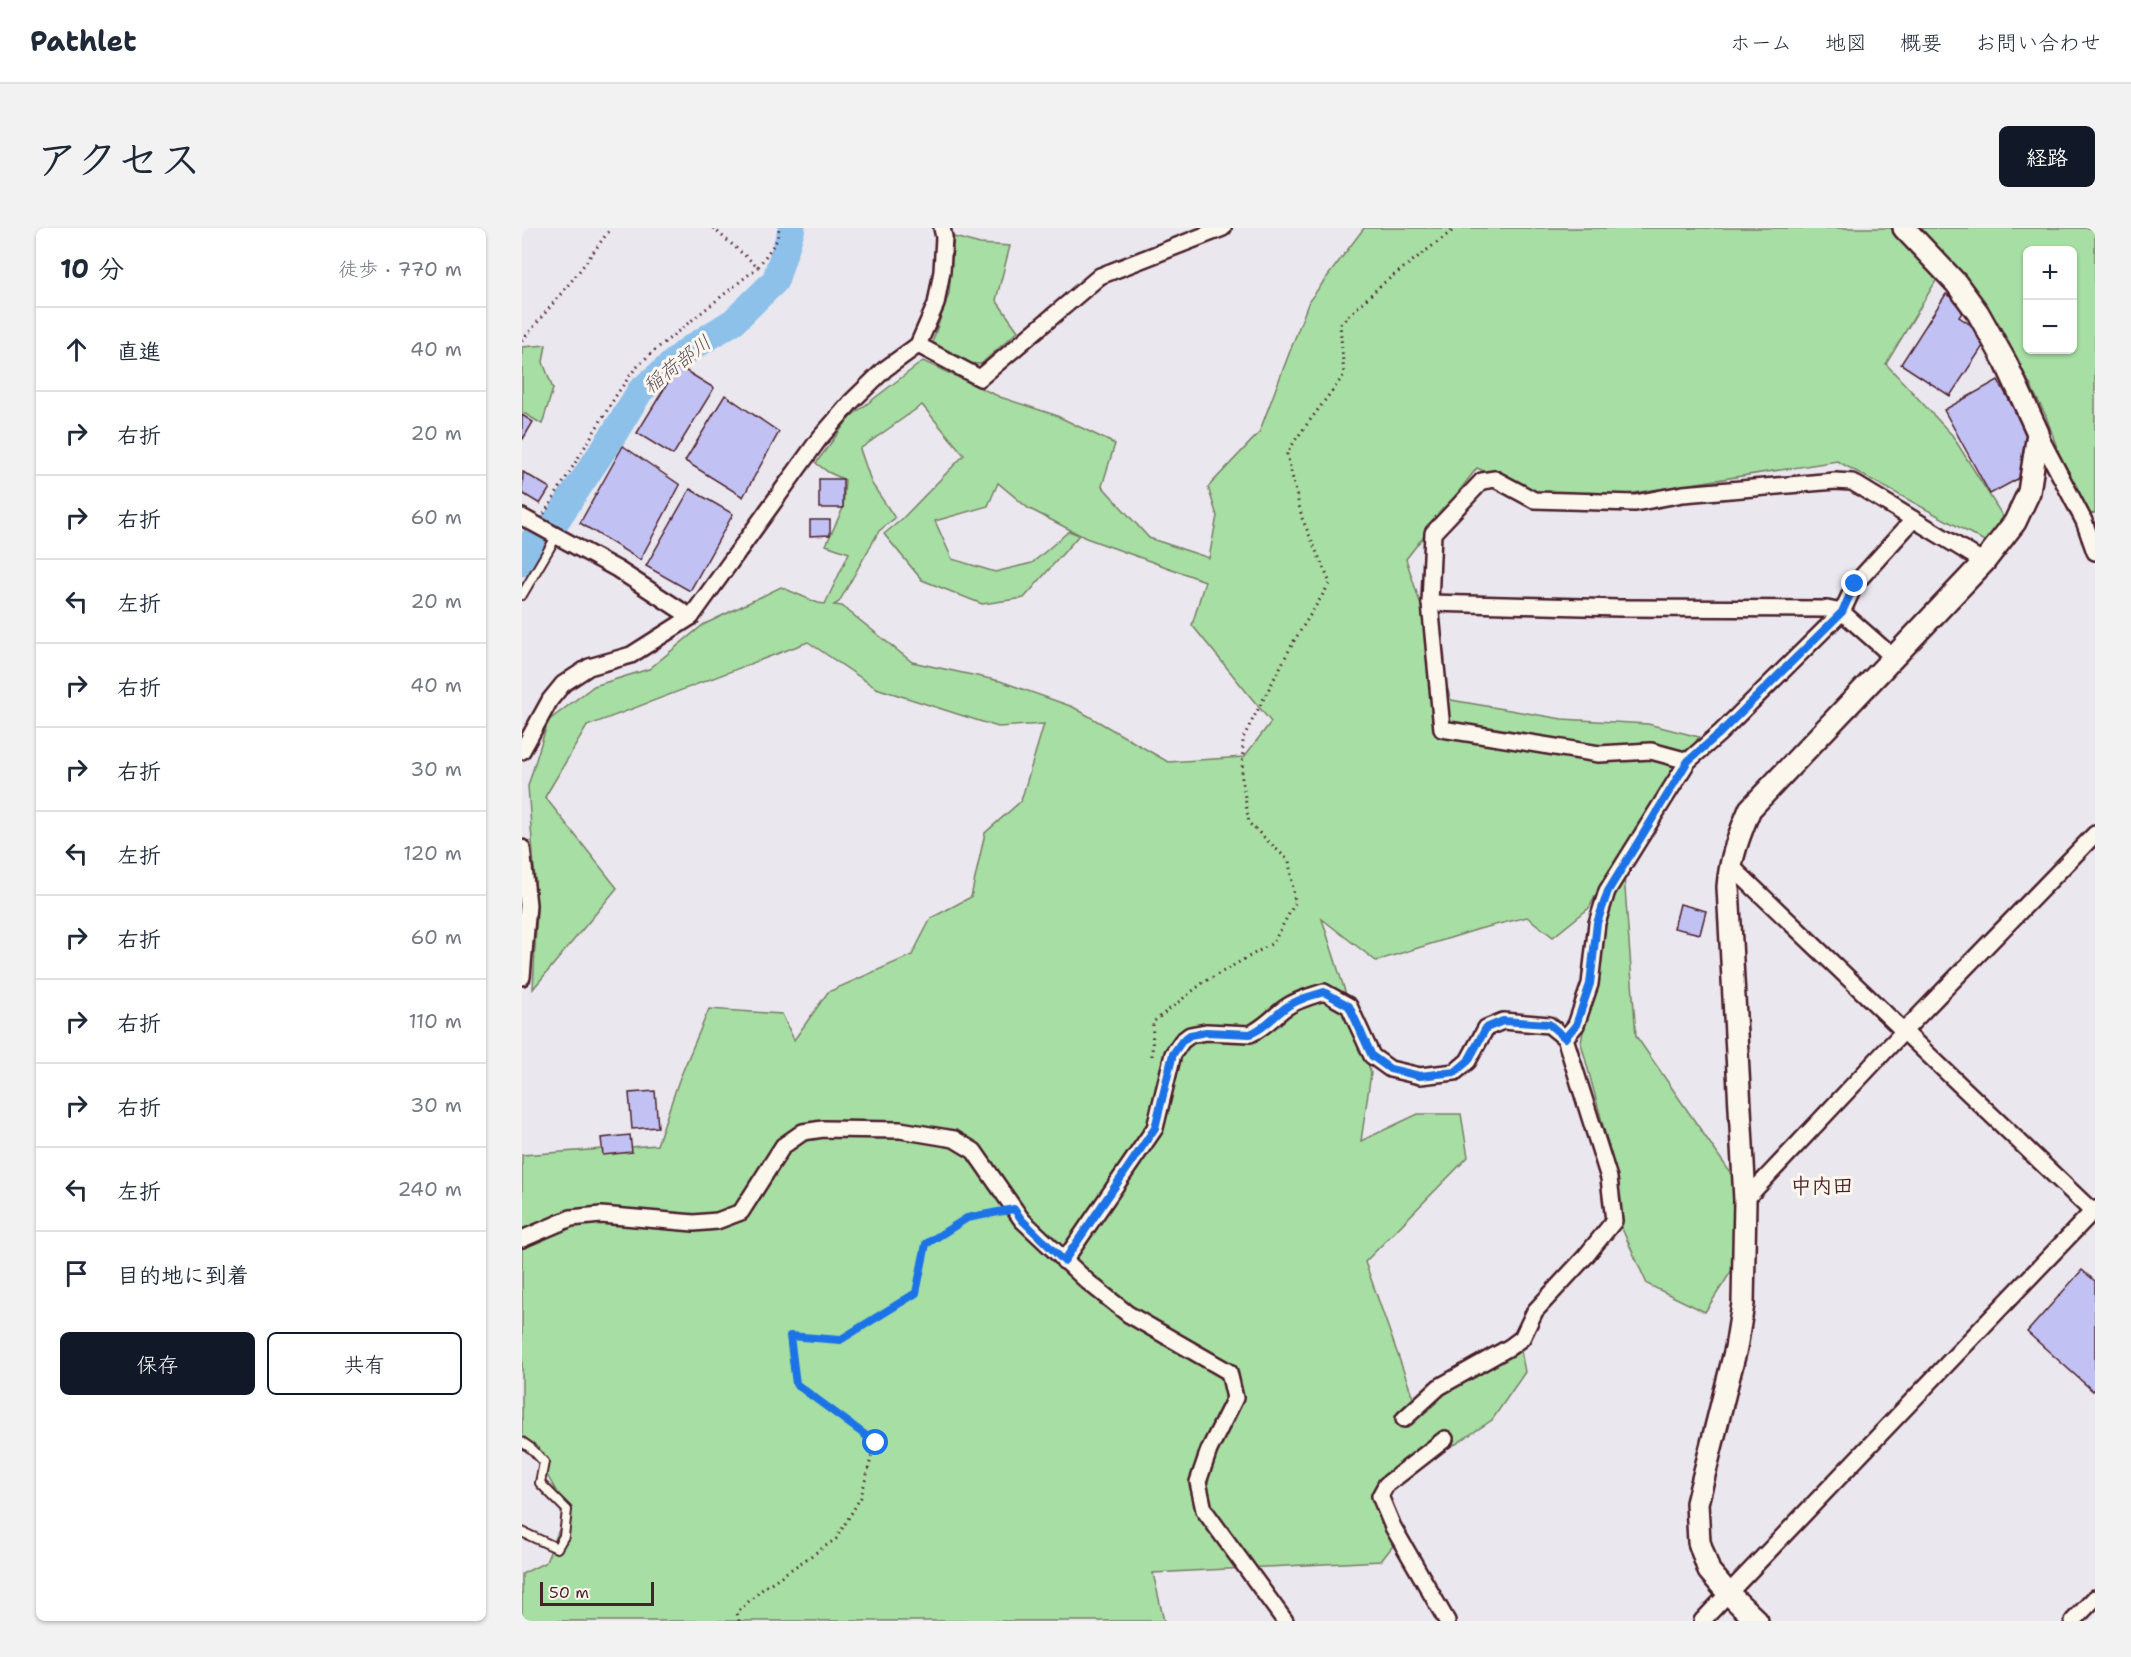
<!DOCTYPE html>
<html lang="ja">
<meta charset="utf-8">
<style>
:root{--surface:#fff;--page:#f2f2f3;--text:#1f2937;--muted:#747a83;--line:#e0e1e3;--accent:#111827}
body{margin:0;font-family:"Shantell Sans","Klee One",sans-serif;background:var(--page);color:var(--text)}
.controls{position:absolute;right:18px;top:18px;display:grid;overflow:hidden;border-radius:9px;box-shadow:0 2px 4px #0004}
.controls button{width:54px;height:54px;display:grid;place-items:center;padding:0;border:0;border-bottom:2px solid var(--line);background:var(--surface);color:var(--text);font:30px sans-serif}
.scale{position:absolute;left:18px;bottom:15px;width:114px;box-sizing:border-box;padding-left:6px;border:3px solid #4a1f2b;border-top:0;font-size:16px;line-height:21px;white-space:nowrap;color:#4a1f2b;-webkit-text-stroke:4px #fbf7ec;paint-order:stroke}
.stop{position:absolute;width:18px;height:18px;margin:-14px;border:4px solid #1a73e8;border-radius:50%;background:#fff}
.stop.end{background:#1a73e8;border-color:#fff;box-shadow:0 2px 6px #0008}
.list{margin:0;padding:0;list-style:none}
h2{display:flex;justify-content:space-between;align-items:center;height:78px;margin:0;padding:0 24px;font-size:26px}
h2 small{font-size:20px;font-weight:400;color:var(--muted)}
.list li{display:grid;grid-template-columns:39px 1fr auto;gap:18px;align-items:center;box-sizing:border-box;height:84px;padding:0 24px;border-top:2px solid var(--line)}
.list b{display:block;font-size:22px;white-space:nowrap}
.list em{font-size:20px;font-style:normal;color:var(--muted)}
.actions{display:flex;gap:12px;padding:18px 24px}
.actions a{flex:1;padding:14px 0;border:2px solid var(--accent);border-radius:9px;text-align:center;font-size:21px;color:var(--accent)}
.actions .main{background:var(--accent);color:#fff}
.icon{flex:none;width:33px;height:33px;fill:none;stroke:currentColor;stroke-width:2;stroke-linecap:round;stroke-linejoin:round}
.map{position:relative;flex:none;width:1573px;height:1393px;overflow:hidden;border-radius:9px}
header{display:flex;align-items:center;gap:36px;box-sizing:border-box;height:84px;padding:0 30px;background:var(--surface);border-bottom:2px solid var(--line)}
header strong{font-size:28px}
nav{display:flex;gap:33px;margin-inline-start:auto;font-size:21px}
.intro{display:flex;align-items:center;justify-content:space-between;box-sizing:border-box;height:144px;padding:0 36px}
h1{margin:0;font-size:42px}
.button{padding:15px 27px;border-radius:9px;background:var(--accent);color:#fff;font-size:21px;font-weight:700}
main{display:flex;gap:36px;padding:0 36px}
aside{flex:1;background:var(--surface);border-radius:9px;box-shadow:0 2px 4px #0004}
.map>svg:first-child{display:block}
.green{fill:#a6dea3;stroke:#787e67;stroke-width:1.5;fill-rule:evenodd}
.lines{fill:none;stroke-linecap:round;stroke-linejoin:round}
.river{stroke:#8dc1ea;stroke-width:27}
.building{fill:#c2c1f3;stroke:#4a1f2b;stroke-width:1.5}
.lane-casing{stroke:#4a1f2b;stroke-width:12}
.street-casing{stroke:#4a1f2b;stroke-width:20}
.secondary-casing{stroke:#4a1f2b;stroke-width:26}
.path{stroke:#4a1f2b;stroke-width:3;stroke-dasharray:1.5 4.5;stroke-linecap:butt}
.lane{stroke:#fbf7ec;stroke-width:8}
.street{stroke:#fbf7ec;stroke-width:15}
.secondary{stroke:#fbf7ec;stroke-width:21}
.route{stroke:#1a73e8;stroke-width:8}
.labels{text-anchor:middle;stroke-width:6;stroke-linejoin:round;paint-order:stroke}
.water-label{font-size:20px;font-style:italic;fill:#5e5064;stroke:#fbf7ec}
.quarter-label{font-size:21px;font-weight:bold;fill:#4a1f2b;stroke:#fbf7ec}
</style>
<header>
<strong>Pathlet</strong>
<nav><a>ホーム</a><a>地図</a><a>概要</a><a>お問い合わせ</a></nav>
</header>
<div class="intro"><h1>アクセス</h1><a class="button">経路</a></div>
<main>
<aside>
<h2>10 分<small>徒歩 · 770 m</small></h2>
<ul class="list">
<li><svg class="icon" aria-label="ahead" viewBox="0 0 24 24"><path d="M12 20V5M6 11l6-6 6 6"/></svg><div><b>直進</b></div><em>40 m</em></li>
<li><svg class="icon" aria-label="right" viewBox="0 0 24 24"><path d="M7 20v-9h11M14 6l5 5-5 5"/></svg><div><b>右折</b></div><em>20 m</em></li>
<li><svg class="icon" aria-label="right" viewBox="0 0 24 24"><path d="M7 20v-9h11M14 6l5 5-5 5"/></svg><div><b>右折</b></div><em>60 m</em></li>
<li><svg class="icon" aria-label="left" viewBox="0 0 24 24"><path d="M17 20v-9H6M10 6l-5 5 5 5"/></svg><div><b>左折</b></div><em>20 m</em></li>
<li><svg class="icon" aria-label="right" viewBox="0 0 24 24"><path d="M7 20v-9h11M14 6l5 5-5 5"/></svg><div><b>右折</b></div><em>40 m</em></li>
<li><svg class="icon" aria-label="right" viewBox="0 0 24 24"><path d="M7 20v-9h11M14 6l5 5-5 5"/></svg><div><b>右折</b></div><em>30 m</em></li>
<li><svg class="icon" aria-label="left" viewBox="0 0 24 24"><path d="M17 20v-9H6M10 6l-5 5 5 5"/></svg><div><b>左折</b></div><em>120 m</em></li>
<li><svg class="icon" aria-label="right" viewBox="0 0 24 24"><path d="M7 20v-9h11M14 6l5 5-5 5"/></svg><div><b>右折</b></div><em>60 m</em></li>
<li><svg class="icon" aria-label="right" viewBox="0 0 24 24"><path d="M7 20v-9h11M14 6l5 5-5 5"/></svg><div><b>右折</b></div><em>110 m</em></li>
<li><svg class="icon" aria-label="right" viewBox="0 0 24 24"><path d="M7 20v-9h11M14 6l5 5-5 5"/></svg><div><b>右折</b></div><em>30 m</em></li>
<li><svg class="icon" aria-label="left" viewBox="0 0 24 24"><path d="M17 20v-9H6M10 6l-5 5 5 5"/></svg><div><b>左折</b></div><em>240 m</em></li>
<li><svg class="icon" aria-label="arrive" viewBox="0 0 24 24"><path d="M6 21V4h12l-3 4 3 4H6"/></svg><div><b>目的地に到着</b></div></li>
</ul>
<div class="actions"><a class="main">保存</a><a>共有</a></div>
</aside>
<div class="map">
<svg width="1573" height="1393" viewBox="0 0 1573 1393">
<rect width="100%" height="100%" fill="#eae7ee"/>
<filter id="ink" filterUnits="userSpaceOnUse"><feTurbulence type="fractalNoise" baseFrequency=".0167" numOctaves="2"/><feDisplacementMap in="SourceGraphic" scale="12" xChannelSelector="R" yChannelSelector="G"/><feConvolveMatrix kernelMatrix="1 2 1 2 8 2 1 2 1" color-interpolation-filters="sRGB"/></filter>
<g filter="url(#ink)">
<g class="green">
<path d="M842,0H1573V285L1568,286L1544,246L1524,188L1476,94L1415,51L1364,136L1430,207L1485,295L1468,316L1315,233L1093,268L1016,267L955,240L884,331L929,472L1040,491L1126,496L1177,509L1085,646L1067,680L1031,709L1005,689L957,701L854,733L800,691L849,845L839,913L896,886H939L946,929L843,1034L895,1181L999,1123L1003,1144L970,1192L934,1216L873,1241L853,1261L855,1284L874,1314L859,1333L631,1345L642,1393H0V1346L24,1334L45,1282L10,1221L0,1207V927L135,917L157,852L187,781L260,786L272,812L306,764L390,727L409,690L449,669L463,605L499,573L522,496L476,499L354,460L286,414L65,498L23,569L95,660L11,761L15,681L6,558L26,493L72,458L127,441L181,397L259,359L296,375L303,376L327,325L304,317L321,280L323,252L306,244L294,235L328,189L401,133L478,169L533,187L593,216L580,258L627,310L687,330L695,288L686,259L737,205L787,73ZM1506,22H1550V122H1506ZM400,177L442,227L379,292L362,306L400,352L460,376L502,370L557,307L547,303L510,335L473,344L430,331L413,293L466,278L476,255L506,280L564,310L683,353L670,397L749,494L722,529L646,534L551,479L478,453L390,434L320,378L312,377L317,374L357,303L373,290L350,256L338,221Z"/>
<path d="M432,9L458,16L488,18L474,72L496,103L459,136L442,135L410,115L427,65Z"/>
<path d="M24,117L21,134L31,161L20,196L0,184V119Z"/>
<path d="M1102,647L1114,808L1212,950V1039L1183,1084L1125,1056L1097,994V957L1059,815L1080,694Z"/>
</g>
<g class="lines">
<path class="river" d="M0,335L11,312L32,296L93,204L118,163L166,122L212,93L253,53L270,0"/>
</g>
<g class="building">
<path d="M1424,66L1444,79L1437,89L1467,109L1428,168L1379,136Z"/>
<path d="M156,138L192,160L151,227L115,205Z"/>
<path d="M1476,152L1508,210L1503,247L1468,266L1422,182Z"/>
<path d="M203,167L257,204L221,269L163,233Z"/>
<path d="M0,187L11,194L1,211L0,210Z"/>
<path d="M101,218L158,257L118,332L58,295Z"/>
<path d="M1,244L28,260L18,276L0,265Z"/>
<rect x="297" y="251" width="24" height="29"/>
<path d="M168,261L211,286L168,363L124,338Z"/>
<path d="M288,292H308V307L288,308Z"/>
<path d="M1158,676L1184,683L1178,706L1152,700Z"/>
<path d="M133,863L136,899L110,901L107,865Z"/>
<path d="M108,907L110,924L81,927L79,910Z"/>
<path d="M1560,1042L1573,1053V1160L1571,1163L1505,1104Z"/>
</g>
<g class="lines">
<g class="lane-casing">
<g id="lane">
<path d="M0,367L34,309"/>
<path d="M0,1214L10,1221L22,1234L18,1255L45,1282L42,1308L35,1320L0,1304"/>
</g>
</g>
<g class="street-casing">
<g id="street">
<path d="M396,117L458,150L578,48L701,0"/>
<path d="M1516,205L1562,293L1573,324"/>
<path d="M0,289L95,341L169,389"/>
<path d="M908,375L1097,380L1305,381L1320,384L1371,429"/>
<path d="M0,523L28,472L41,456L67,439L109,427L169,389L297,211L329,174L363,141L396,117L414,76L420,43L422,9L420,0"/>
<path d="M1166,533L1129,523L1077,526L920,501L908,375L911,305L960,253L973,251L1012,272L1113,275L1161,266L1313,253L1330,254L1462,334"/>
<path d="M0,620L6,677L0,749"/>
<path d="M1208,637L1573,986"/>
<path d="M1043,810L1054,797L1068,756L1075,695L1085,663L1166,533L1198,505L1320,384L1333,356L1391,292"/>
<path d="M1223,972L1382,803L1573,606"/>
<path d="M0,1011L49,990L79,987L172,995L195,993L219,984L261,918L281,904L301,901L378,902L432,911L452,923L500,992L566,1054L606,1086L707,1144L713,1170L687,1222L676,1254L682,1282L763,1393"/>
<path d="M542,1033L633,900L651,826L660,813L668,807L684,804L728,806C742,800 751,789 763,780C774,772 789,768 802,764L827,778L850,828L868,841L898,848L933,844L946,833L964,800L981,793L1027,797L1043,810L1087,950L1092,993L1063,1029L1013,1083L1000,1110L988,1119L917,1159L882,1191"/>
<path d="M923,1211L864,1257L858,1268L871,1299L925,1393"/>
<path d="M1180,1393L1573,981"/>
<path d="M1551,1393L1573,1370"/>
</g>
</g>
<g class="secondary-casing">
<path id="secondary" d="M1235,1393L1206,1365L1187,1343L1177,1314L1175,1275L1214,1120L1221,1076L1223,972L1206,659C1208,631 1217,607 1228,581L1462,334L1493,294L1507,264L1516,205L1484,135L1456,85L1434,55L1382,0"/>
</g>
<g class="path">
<path d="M191,0L236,39L255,12L257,0"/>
<path d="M0,113L56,45L89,0"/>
<path d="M22,286L95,166L112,142L128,126L236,39"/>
<path d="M630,828L631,794L682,754L751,715L773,675L767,633L727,595L720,550L721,510L772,413L808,355L780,290L765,226L774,211L822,147L818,96L859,57L934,0"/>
<path d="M217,1393L215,1384L243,1359L314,1311L339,1269L353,1215L274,1156L268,1108L318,1112L394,1065L404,1016L445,990L476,984"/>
</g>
<use href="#lane" class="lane"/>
<use href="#street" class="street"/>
<use href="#secondary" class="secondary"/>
</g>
</g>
<g class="lines" filter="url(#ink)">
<path class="route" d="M354,1215L274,1156L268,1108L318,1112L394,1065L404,1016L445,990L492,981L500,992L542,1033L633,900L651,826L660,813L668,807L684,804L728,806C742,801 751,789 763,780C774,772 788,768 802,764L827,778L850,828L868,841L898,848L933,844L946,833L964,800L981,793L1027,796L1043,810L1054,797L1068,756L1075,695L1086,663L1166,533L1198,505L1320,384L1333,356"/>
</g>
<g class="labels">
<g class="water-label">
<text transform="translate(155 136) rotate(-38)" y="7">稲荷部川</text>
</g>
<g class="quarter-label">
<text x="1300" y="965">中内田</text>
</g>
</g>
</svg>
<div class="controls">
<button>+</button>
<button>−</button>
</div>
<div class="scale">50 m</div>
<div class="stop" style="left:354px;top:1215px"></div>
<div class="stop end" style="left:1333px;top:356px"></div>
</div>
</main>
